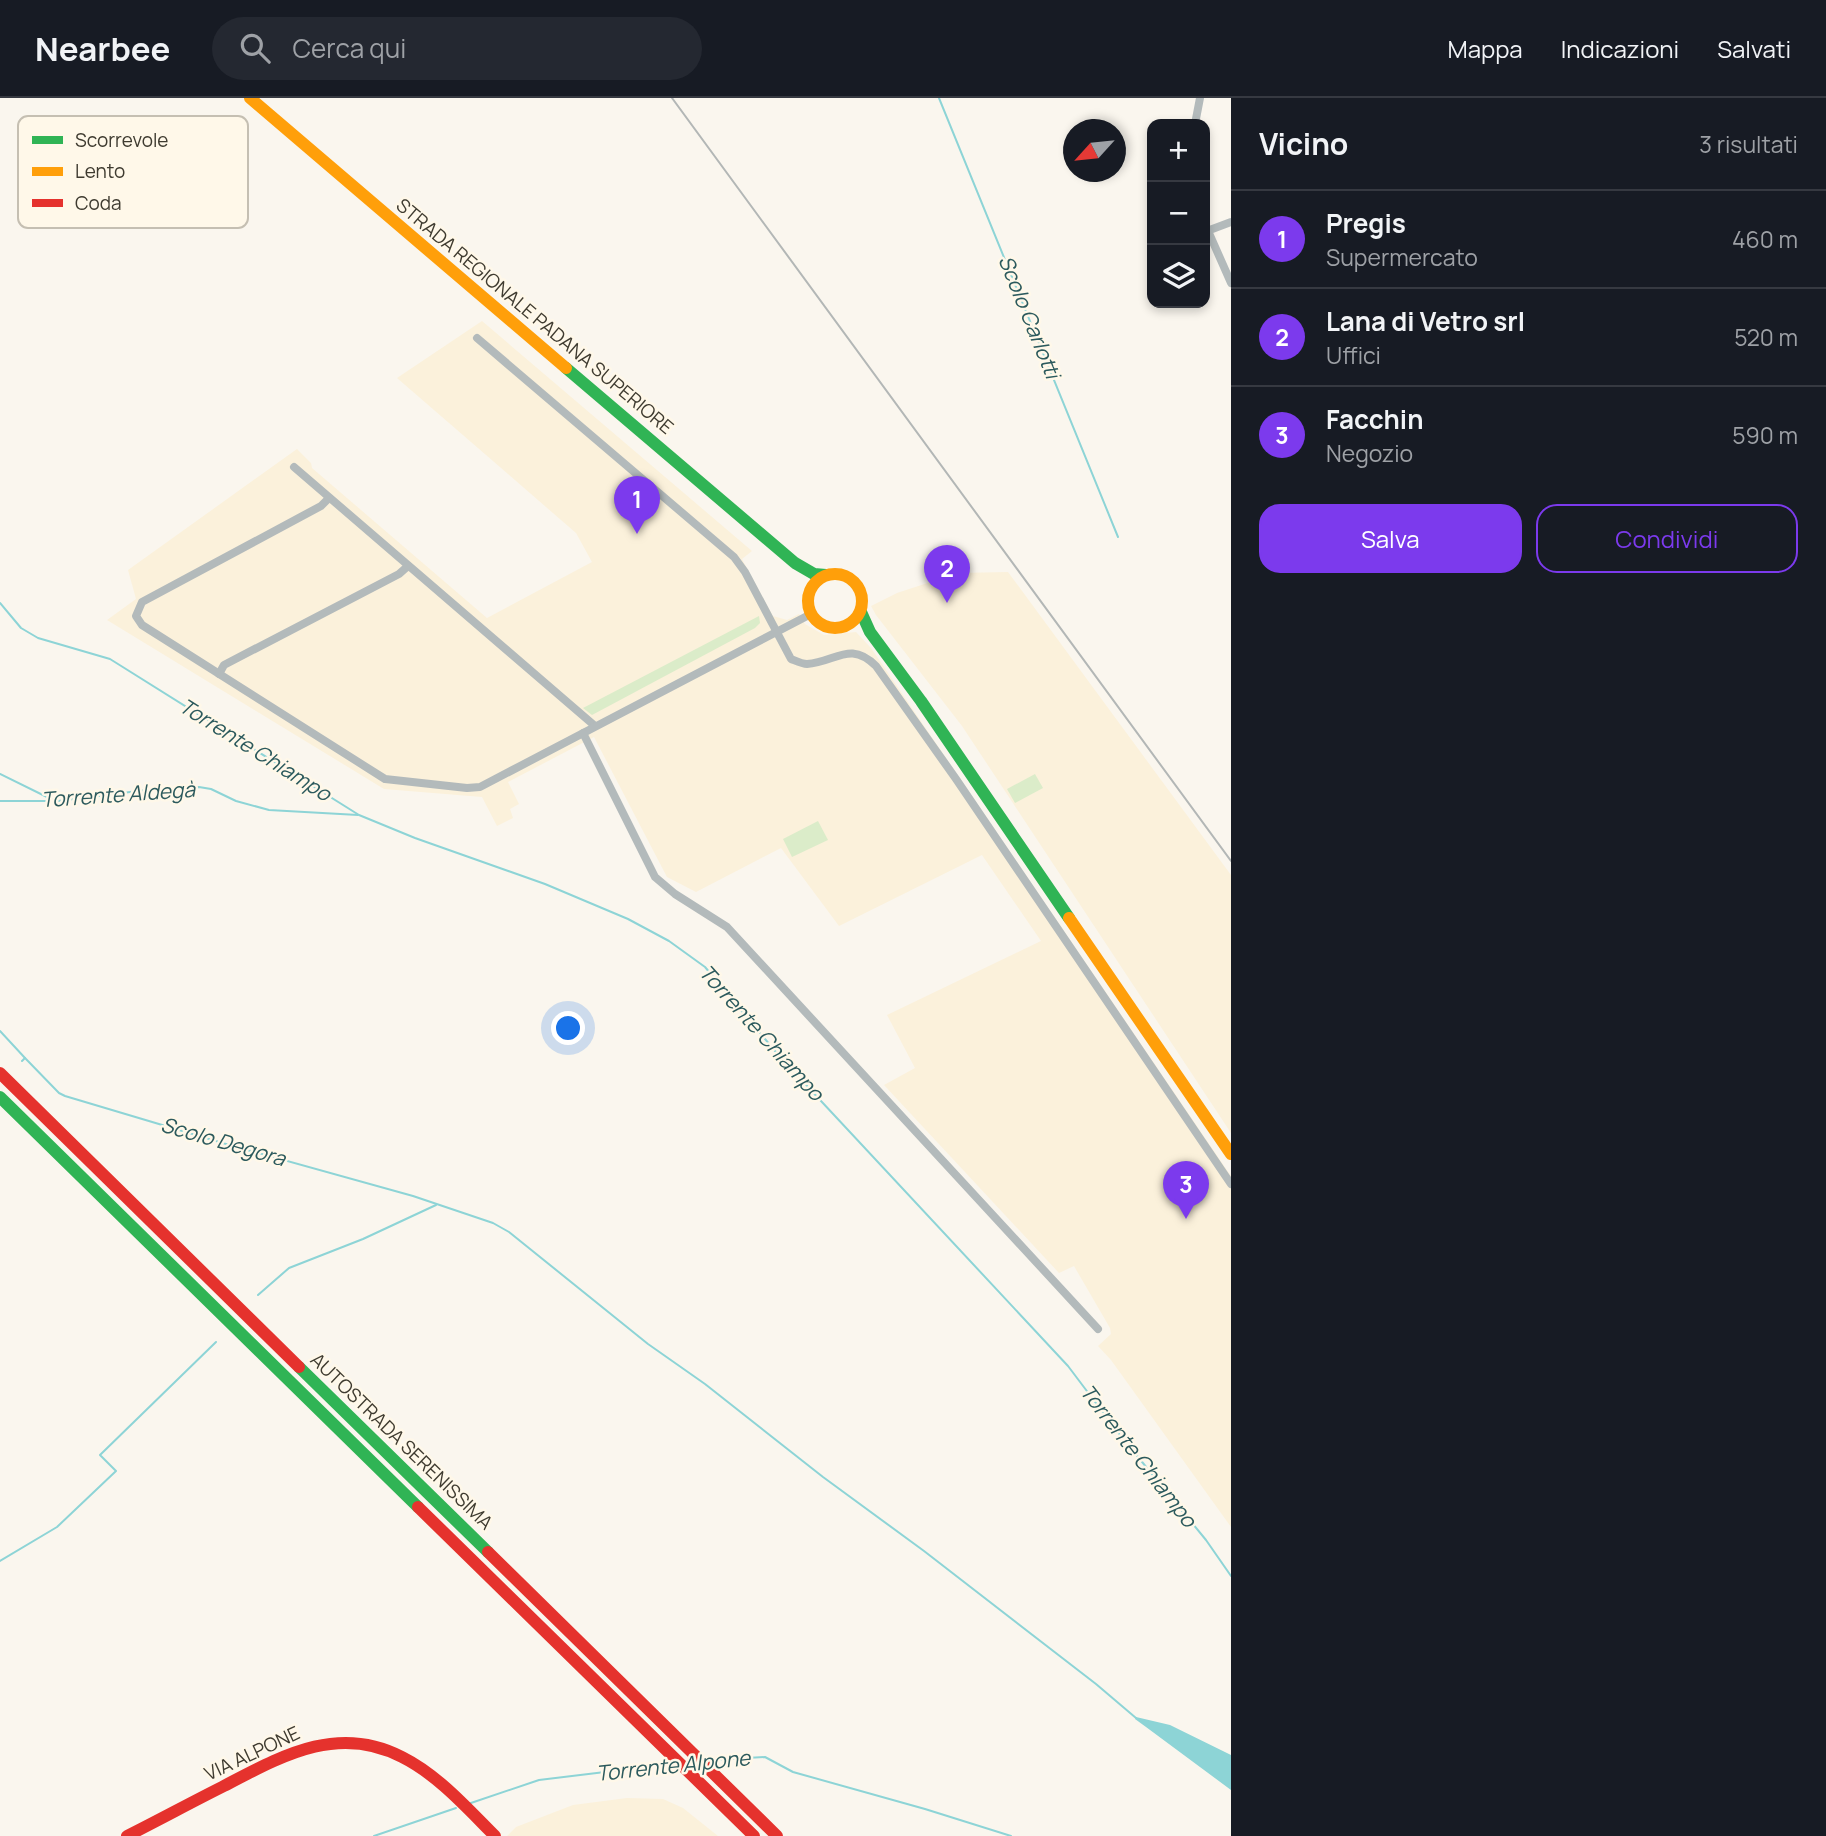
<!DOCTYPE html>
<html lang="it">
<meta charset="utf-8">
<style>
:root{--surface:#171b24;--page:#242831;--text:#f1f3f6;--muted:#9ea1a6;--line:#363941;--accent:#7c3aed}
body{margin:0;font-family:Manrope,sans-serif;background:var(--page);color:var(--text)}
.controls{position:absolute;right:21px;top:21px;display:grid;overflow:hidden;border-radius:14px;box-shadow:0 4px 10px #0003}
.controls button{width:63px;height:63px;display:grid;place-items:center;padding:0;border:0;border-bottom:2px solid var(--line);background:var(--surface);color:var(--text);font:35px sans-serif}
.compass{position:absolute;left:1063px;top:21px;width:63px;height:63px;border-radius:50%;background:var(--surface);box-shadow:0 4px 10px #0003;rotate:243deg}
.you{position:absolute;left:569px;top:931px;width:24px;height:24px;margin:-18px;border:5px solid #fff;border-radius:50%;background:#1a73e8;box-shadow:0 0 0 10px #1a73e833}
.badge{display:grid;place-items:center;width:46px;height:46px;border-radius:50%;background:var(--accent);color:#fff;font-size:23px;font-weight:700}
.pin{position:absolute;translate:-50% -58px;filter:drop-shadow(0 2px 4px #0008)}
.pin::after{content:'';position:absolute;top:37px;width:24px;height:21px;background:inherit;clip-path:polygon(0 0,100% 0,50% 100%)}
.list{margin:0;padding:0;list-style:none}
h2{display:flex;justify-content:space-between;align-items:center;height:91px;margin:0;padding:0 28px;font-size:30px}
h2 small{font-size:23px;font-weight:400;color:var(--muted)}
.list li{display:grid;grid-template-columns:46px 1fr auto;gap:21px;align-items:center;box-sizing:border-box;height:98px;padding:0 28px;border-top:2px solid var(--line)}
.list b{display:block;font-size:26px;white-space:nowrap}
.list p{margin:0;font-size:23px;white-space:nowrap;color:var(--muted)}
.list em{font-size:23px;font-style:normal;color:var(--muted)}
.actions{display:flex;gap:14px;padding:21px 28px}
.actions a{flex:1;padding:16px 0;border:2px solid var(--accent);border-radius:21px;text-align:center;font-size:24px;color:var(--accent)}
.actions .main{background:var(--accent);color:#fff}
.icon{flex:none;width:38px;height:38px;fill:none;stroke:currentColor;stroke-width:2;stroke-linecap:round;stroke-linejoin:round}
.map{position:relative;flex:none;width:1231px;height:1738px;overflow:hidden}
header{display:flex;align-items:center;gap:42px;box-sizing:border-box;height:98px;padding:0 35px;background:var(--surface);border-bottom:2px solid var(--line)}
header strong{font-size:33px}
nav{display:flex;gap:38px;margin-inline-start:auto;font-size:24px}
.search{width:490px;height:63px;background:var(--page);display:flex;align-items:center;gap:18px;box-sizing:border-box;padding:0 24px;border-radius:38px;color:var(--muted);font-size:26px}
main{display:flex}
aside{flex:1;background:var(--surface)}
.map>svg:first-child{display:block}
.built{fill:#fbf1db}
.green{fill:#dbecc9}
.water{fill:#8dd4d6}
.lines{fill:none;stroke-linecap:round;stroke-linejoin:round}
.stream{stroke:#8dd4d6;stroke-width:2}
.street{stroke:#b3babb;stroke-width:8}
.fast{stroke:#30b455;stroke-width:12}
.slow{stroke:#ff9f0a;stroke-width:12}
.jam{stroke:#e5322d;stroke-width:12}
.rail{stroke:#b3b7b6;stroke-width:2}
.labels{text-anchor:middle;stroke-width:5;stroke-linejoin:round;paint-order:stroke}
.street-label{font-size:19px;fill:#3f3b30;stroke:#fff8e9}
.water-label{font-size:21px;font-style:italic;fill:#2c5a5d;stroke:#fff8e9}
.key{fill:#fff8e9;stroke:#c5bfb2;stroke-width:2}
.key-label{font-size:19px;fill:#3f3b30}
</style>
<header>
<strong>Nearbee</strong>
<div class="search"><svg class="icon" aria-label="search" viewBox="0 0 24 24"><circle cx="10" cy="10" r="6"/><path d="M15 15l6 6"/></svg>Cerca qui</div>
<nav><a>Mappa</a><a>Indicazioni</a><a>Salvati</a></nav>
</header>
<main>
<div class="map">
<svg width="1231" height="1738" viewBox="0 0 1231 1738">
<rect width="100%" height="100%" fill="#faf6ee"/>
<g class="built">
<path d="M482,223L752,453L742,461L773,518L787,522L799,516L805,526L824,537L856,534L871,550L1231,1078V1429L1111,1262L1098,1248L1111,1236L1110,1230L1074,1168L1059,1175L884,987L915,970L887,917L1041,843L982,757L839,828L781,750L696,794L667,779L594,639L508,684L519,706L510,711L513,720L497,728L482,699L384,691L107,522L136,501L128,472L297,351L311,365L312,370L487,520L592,464L576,435L397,280Z"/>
<path d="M1008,474L1231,777V1035L962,628L876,517L871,508L897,495L958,475Z"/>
<path d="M627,1700L663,1701L683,1710L718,1738H507L516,1729L573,1707Z"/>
</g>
<g class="green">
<path d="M759,518L760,525L755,530L592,617L583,610Z"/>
<path d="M1035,676L1043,690L1015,705L1007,691Z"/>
<path d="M818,723L828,742L792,759L783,741Z"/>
</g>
<path class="water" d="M1136,1619L1170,1627L1231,1657V1692L1146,1629L1135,1621Z"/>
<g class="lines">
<g class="stream">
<path d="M939,0L1118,439"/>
<path d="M0,505L21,530L38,540L110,561L359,717L415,740L545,786L628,821L669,843L705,869L780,959L1068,1268L1120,1337L1206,1442L1231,1478"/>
<path d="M0,676L53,702"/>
<path d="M0,703H58L154,691L199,689L211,691L236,703L269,712L358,717"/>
<path d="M0,933L25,960"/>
<path d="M22,963L25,960L59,995L65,998L226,1046L413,1098L493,1125L509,1134L648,1246L705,1286L823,1379L924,1453L1096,1586L1136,1620"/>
<path d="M258,1197L289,1170L363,1141L436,1107"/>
<path d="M0,1463L57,1429L116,1373L100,1357L216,1244"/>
<path d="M711,1662L765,1659L793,1674L925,1711L1011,1738"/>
<path d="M468,1706L539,1682L671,1666"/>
<path d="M374,1738L456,1710"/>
</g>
<g class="street">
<path d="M1195,26L1200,0"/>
<path d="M1205,126L1231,185"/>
<path d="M1207,133L1231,124"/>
<path d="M477,240L734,459L745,474L791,561C796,563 802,566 807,566C836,564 850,542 876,568L956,681L1231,1086"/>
<path d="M294,369L595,628"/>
<path d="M329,400L321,408L142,504L136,518L142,527L385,681L467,690L480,689L811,516"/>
<path d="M219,576L224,567L399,476L408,468"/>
<path d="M583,635L655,779L675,796L727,829L1098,1231"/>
</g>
<g class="fast">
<path d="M566,270L795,465L814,476L826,477"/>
<path d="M861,514L870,534L921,603L1069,820"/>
<path d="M0,999L418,1409"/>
<path d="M299,1269L488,1454"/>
</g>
<g class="slow">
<path d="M250,0L566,270"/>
<circle cx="835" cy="503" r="27"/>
<path d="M1069,820L1231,1056"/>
</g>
<g class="jam">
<path d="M0,975L299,1269"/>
<path d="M418,1409L754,1738"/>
<path d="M488,1454L777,1738"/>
<path d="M127,1738C159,1722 190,1705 222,1689C280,1659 337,1625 402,1659C438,1677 467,1710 495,1738"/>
</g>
<path class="rail" d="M672,0L1231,763"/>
</g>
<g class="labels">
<g class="street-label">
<text transform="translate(535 218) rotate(40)" y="7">STRADA REGIONALE PADANA SUPERIORE</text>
<text transform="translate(402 1343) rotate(44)" y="7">AUTOSTRADA SERENISSIMA</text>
<text transform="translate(252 1655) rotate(-25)" y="7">VIA ALPONE</text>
</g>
<g class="water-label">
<text transform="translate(1029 219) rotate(68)" y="7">Scolo Carlotti</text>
<text transform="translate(255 652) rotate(32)" y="7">Torrente Chiampo</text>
<text transform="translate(118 697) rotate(-4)" y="7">Torrente Aldegà</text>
<text transform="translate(761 935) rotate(48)" y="7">Torrente Chiampo</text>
<text transform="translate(223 1044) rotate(16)" y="7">Scolo Degora</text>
<text transform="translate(1138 1358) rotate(52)" y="7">Torrente Chiampo</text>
<text transform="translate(673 1668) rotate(-6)" y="7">Torrente Alpone</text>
</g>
</g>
<rect x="18" y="18" width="230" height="112" rx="10" class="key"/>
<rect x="32" y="38" width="31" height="8" fill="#30b455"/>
<rect x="32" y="69" width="31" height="9" fill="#ff9f0a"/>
<rect x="32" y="101" width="31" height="8" fill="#e5322d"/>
<g class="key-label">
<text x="75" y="49">Scorrevole</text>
<text x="75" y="80">Lento</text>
<text x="75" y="112">Coda</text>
</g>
</svg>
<div class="controls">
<button>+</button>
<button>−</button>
<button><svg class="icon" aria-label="layers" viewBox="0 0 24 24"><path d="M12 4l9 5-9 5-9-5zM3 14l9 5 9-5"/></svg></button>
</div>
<svg class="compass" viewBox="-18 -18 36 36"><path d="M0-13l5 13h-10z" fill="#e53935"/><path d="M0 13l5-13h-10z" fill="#9ea1a6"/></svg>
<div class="you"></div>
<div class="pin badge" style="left:637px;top:436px">1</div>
<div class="pin badge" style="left:947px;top:505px">2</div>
<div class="pin badge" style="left:1186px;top:1121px">3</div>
</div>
<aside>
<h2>Vicino<small>3 risultati</small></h2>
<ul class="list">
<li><span class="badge">1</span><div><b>Pregis</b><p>Supermercato</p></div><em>460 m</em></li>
<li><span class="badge">2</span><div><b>Lana di Vetro srl</b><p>Uffici</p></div><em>520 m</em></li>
<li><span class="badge">3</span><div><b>Facchin</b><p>Negozio</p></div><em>590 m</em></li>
</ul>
<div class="actions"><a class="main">Salva</a><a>Condividi</a></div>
</aside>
</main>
